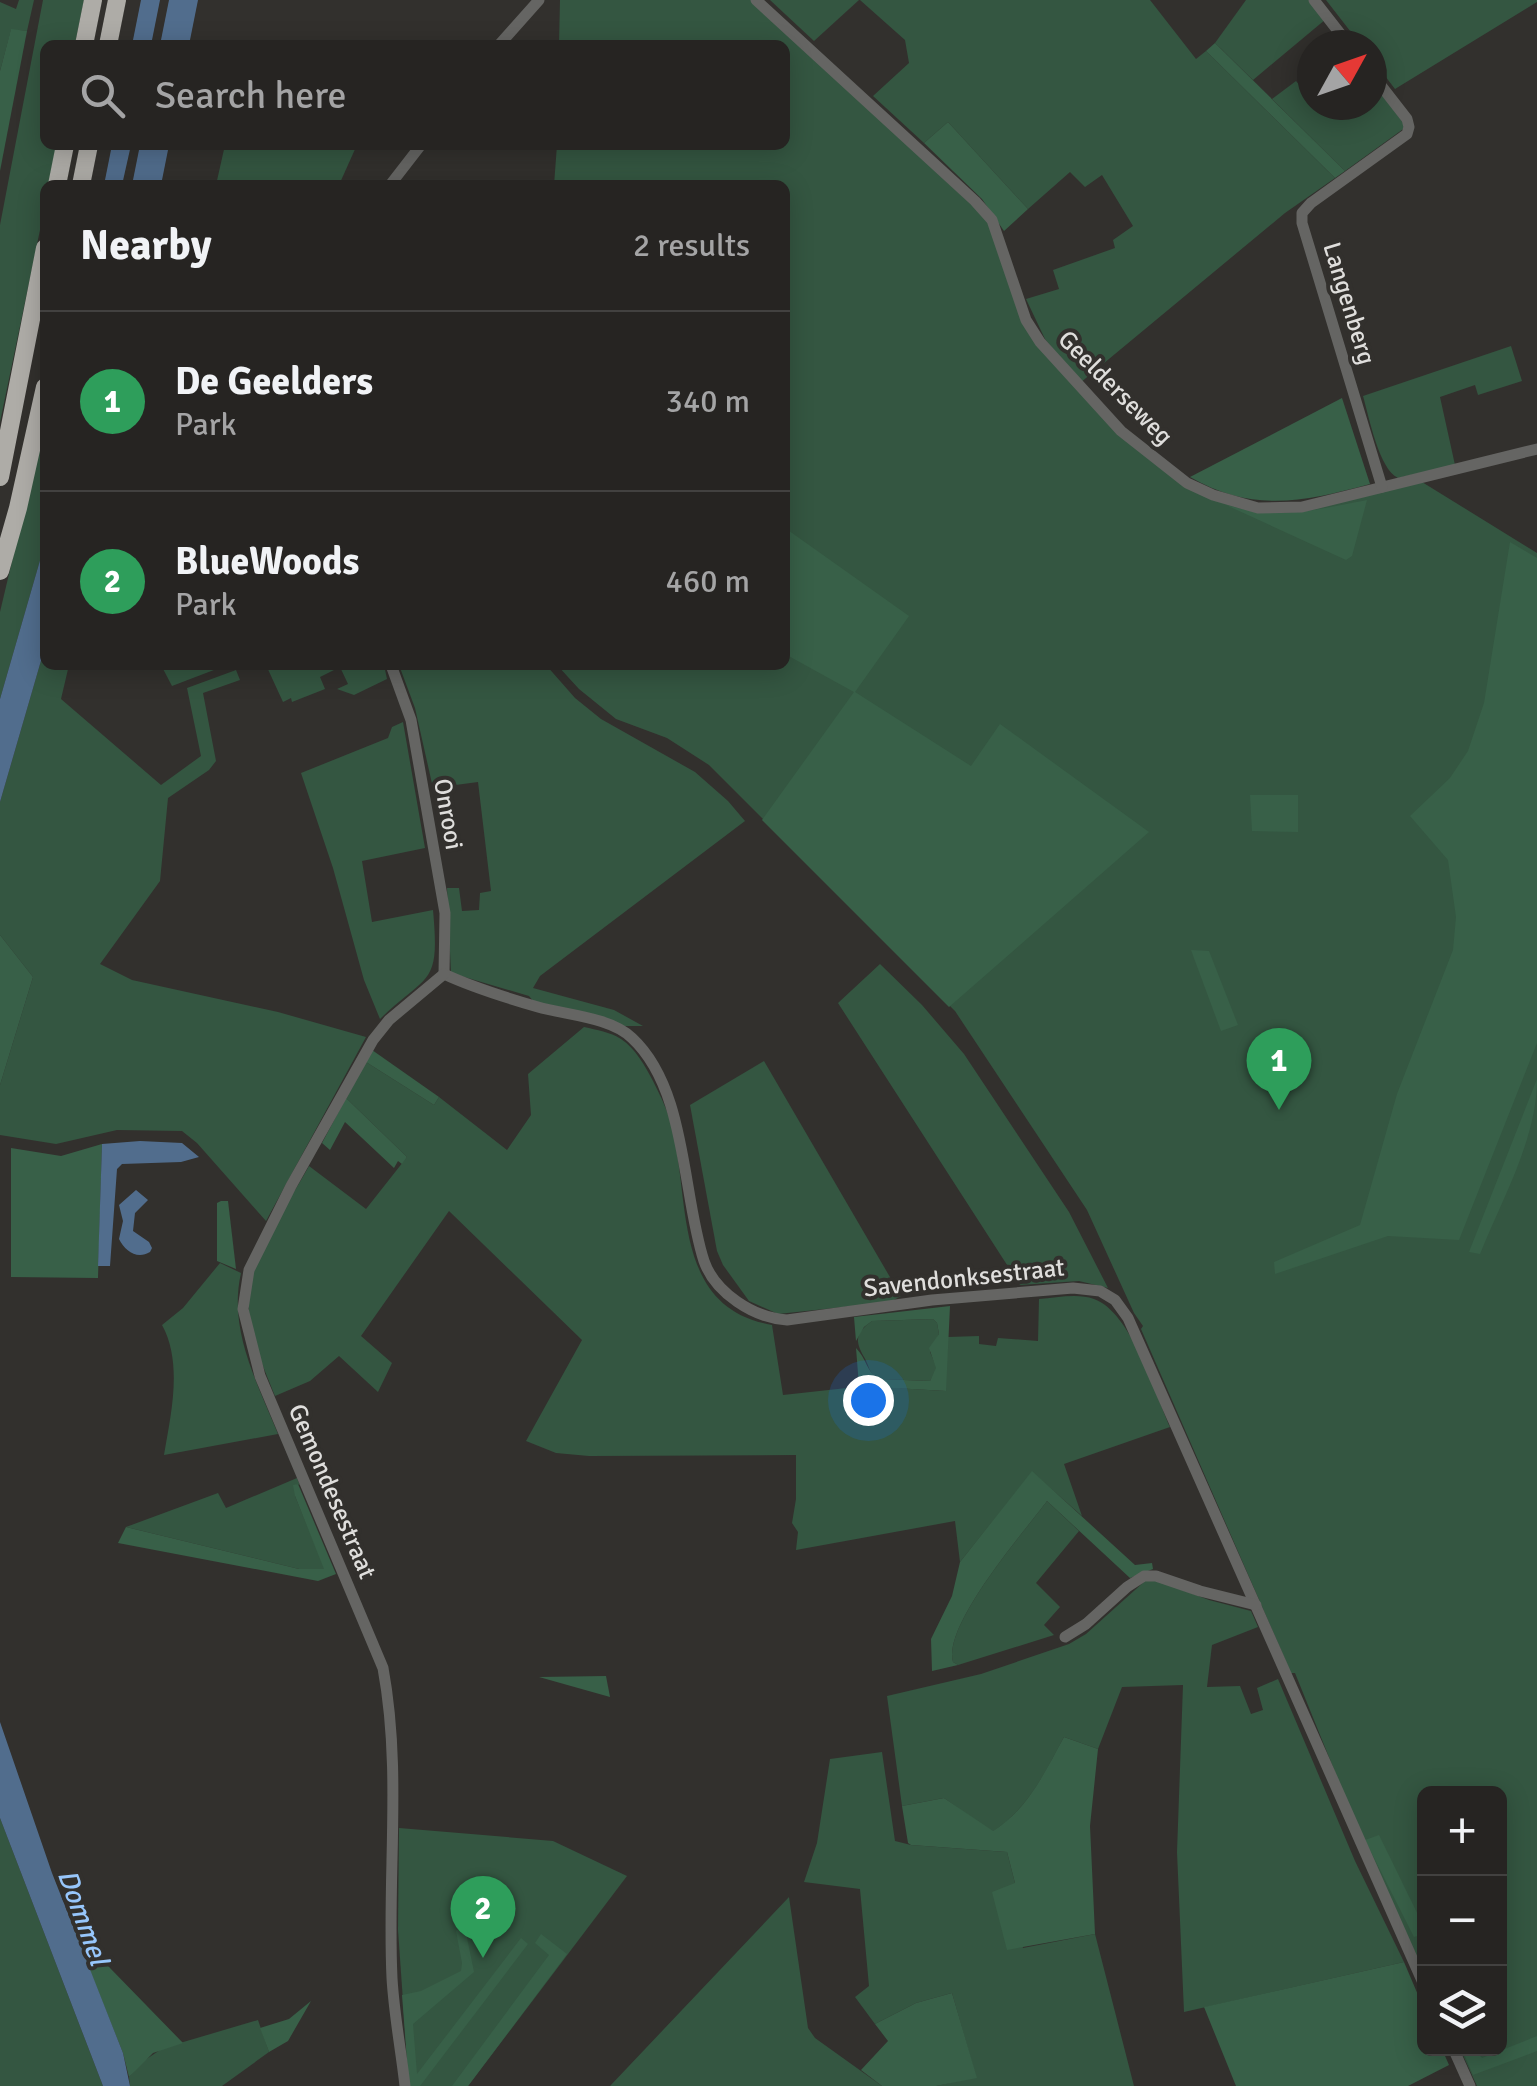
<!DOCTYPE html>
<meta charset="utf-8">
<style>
:root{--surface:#262422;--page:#2e2c2a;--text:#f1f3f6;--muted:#a4a4a5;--line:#424140;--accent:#8c9099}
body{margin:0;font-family:Signika,sans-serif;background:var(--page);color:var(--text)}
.controls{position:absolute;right:30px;bottom:30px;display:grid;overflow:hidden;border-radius:15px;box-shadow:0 5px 25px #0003}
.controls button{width:90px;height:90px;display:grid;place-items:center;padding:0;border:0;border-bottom:2px solid var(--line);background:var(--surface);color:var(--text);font:50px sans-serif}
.compass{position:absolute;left:1297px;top:30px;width:90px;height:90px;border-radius:50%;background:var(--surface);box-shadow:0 5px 25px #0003;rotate:50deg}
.you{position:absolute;left:868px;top:1400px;width:35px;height:35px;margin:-25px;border:8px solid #fff;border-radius:50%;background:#1a73e8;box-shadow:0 0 0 15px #1a73e833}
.badge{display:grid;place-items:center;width:65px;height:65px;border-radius:50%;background:var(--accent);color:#fff;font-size:32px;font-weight:700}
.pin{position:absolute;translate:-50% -82px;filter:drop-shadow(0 2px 5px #0008)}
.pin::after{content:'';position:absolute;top:52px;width:35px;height:30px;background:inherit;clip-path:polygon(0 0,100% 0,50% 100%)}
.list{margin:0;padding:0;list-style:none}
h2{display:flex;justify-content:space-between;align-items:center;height:130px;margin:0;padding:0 40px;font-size:42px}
h2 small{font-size:32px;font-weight:400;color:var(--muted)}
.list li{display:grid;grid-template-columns:65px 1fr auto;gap:30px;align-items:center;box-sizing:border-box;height:180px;padding:0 40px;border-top:2px solid var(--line)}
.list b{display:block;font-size:38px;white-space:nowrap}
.list p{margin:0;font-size:32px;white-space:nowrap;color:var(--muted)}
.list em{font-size:32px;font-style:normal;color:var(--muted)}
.icon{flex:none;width:55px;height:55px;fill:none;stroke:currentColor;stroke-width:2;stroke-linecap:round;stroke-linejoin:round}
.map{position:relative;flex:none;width:1537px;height:2086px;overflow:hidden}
.search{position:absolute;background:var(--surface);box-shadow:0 5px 25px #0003;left:40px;top:40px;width:750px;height:110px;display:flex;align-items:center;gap:25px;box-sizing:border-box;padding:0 35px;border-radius:15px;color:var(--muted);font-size:38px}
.panel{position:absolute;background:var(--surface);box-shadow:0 5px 25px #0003;left:40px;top:180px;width:750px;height:490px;border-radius:15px}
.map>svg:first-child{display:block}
.green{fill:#345641}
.forest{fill:#386048}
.water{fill:#516d8d}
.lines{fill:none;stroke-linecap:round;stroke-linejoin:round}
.minor{stroke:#656563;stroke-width:11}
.highway{stroke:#aeaca7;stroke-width:18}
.labels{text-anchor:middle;stroke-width:8;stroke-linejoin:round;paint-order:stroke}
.street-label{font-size:25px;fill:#dfdedc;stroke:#32302d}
.water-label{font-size:28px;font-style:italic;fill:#97c6fb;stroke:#32302d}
</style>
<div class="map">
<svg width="1537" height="2086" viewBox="0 0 1537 2086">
<rect width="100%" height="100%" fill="#32302d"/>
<g class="green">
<path d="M19,0H34L27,31L11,30L0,71V2L16,9Z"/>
<path d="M43,0H84L75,45H45V145H57L49,185H45V206L0,422V225Z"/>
<path d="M560,0H752L989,221L1039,345L1184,485L1253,511L1422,482L1537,553V2086H1477L1460,2049L1500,2048V1794H1424V1972L1354,1819L1295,1673H1291L1141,1329L1143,1326L1134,1313L1087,1210L955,1011L709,765L667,738L616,719L579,689L557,665H785V185H554L557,145H785V45H559Z"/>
<path d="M770,0H859L814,41Z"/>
<path d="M860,0H1150L1196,59L1206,51L1335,178L1285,213L1080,383L1045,339L1026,299L1059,289L1053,270L1115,248L1113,240L1133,226L1102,175L1085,187L1070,172L1028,209L948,122L924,143L873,96L909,63L905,40Z"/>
<path d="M1246,0H1311L1326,19L1253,80L1215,43Z"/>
<path d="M1326,0H1537V2L1395,89L1372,59V45H1361Z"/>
<path d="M1372,80L1406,127L1345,171L1272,99L1296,81L1307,94L1312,91V105H1372Z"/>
<path d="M225,145H351L356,147L339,185H216Z"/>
<path d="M1511,346L1522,381L1478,395L1475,385L1440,397L1455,465L1398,478C1379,469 1369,417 1363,396Z"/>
<path d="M45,422V543L0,699V612Z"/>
<path d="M45,647V665H69L61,699L161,785L201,756L187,688L236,670L240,680L203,693L216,761L209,770L168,798L160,881L100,964L132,980L278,1012L366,1037L266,1221L197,1143L182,1131L117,1130L56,1144L0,1135V1085L33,977L0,935V802Z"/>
<path d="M161,665H227L172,686Z"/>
<path d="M266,665H384L387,679L354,695L337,689L348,684L340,667L320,677L325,689L292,702L291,698L283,702Z"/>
<path d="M399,665H546L575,698L601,719L695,772L728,801L745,821L540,976L533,988L614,1010L643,1026H621L534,1002L529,996L451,973L447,888H459L462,911L479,910L480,893L491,891L478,782L433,788L415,708Z"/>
<path d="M403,722L425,848L362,861L372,922L433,910C440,987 429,972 380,1019L364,980L333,868L301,773L388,738L392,727Z"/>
<path d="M880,964L922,1005L964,1054L1069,1212L1108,1288L1079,1281L1020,1285L838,1003Z"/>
<path d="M584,1027C597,1030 610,1032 621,1039C636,1049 645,1066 653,1081C661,1097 669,1113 673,1131C690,1205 674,1308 772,1325L783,1395L865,1386L945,1391L948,1337L979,1336V1344L996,1346L998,1338L1038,1341L1039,1299C1056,1298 1077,1293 1094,1299C1131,1312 1155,1393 1170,1427L1064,1464L1082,1516L1032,1472L960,1562L955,1521L796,1550L798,1532L792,1523L796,1499V1455L589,1456L556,1453L526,1441L582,1340L449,1211L361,1336L392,1363L378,1392L339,1356L310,1381L275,1396C262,1363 245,1328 249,1291C253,1252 290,1201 309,1166L366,1209L407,1157L346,1098L366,1062L434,1105L439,1097L507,1150L531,1115L528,1074Z"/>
<path d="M764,1061L901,1296L890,1302L778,1314L749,1301L723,1265L717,1251L690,1105Z"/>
<path d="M220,1263L241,1273C228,1330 257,1382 278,1434L164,1455C171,1414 183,1363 162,1325L183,1308Z"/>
<path d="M933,1319L937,1323L939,1334L930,1352L937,1368L930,1381L878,1379C868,1372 870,1367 864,1357C855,1341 855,1333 872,1321Z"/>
<path d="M297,1478L300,1485L297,1484L295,1496L325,1569H299L126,1527L218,1493L226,1508Z"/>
<path d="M1047,1501L1079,1531L1036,1583L1060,1607L1044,1625L1054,1635L958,1665L953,1662C942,1626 1024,1532 1047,1501Z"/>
<path d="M1156,1580L1209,1600L1251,1611L1258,1627L1212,1645L1207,1687L1240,1686L1251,1714L1263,1710L1257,1688L1278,1679L1355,1861L1404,1962L1184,2012L1177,1852L1183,1685L1122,1687L1098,1749L1064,1737C1044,1774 1029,1808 992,1832L944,1798L902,1806L887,1696L981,1674L1069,1644L1086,1634L1145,1581Z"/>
<path d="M882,1752L895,1841L911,1845L1007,1852L1015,1883L1023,1948L1095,1934L1134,2086H936L976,2077L952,1993L916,2003L875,2024L855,1997L869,1986L860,1889L804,1882L817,1843L830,1759Z"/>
<path d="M0,1818L103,2086H0Z"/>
<path d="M399,1828L553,1841L627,1876L468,2086H409L398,1930Z"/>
<path d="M789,1897L808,2028L815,2038L882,2086H610Z"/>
<path d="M258,2020L269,2052L222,2086H130L129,2077L142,2062L163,2048Z"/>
</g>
<g class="forest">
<path d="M11,29L27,31L0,171V71Z"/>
<path d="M1215,43L1345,171L1335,178L1206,51Z"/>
<path d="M948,122L1028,209L1004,231L982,199L924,143Z"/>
<path d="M1342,398L1370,484C1303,502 1253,513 1190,477Z"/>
<path d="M1367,500L1352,556L1346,560L1226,505C1279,520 1314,510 1367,500Z"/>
<path d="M785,528L909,616L855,692L971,766L1000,724L1149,832L949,1007L762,820L854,692L785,654Z"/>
<path d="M1510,542L1537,558V1043L1459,1240L1388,1236L1275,1274L1274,1262L1360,1225L1397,1094L1453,950L1456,917L1448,860L1410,816L1450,778L1468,751L1484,703Z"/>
<path d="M1250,795H1298V832L1252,831Z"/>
<path d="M0,935L33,977L0,1085Z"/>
<path d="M1191,950L1209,951L1238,1025L1221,1031Z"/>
<path d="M372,1050L439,1097L434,1105L366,1062Z"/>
<path d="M1537,1079C1537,1139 1502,1199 1480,1254L1469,1252Z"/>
<path d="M346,1098L407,1157L402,1164L398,1161L394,1168L345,1122L330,1150L322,1143Z"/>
<path d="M102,1144L98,1278L11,1277V1148L61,1156Z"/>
<path d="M221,1201H228L236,1269L217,1261V1203Z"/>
<path d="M950,1306L946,1391L859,1386L856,1348C866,1358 867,1372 878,1379L930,1381L936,1368L929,1348L939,1334L937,1323L933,1319L872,1321L864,1327L856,1341L854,1317Z"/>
<path d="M1032,1471L1135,1565L1152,1563L1153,1569L1130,1578L1047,1501C1024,1532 942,1626 953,1662L958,1665L932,1671L931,1639L952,1596L960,1562Z"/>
<path d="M298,1484L336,1574L318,1581L118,1543L126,1527L299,1569H324L295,1496L293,1485Z"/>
<path d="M606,1676L610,1697L539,1677Z"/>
<path d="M1064,1737L1098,1749L1090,1826L1095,1934L1007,1950L992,1892L1015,1883L1007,1852L911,1845L908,1843L902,1806L944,1798L993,1831C1029,1808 1044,1773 1064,1737Z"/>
<path d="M1379,1835L1422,1923L1424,1934L1414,1937L1365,1840Z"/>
<path d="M464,1923L474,1972L413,2024L417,2074L521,1938L528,1944L420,2086H409L402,1995L421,1991L461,1971L462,1963L456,1931Z"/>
<path d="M74,1931L183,2043L153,2053L129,2077L123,2053Z"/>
<path d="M541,1934L567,1954L468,2086H452L549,1955L535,1943Z"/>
<path d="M1404,1962L1424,2009V2048L1442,2049L1449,2065L1408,2086H1236L1204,2007Z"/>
<path d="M952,1993L977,2078L936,2086H882L861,2070L888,2041L875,2024L916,2003Z"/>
<path d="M311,2001L288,2041L269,2052L260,2028L289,2019Z"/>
<path d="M1537,2036V2051L1473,2075L1462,2049H1474L1482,2058Z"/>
</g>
<g class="water">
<path d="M141,0H160L151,45H132Z"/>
<path d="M169,0H198L189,45H160Z"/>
<path d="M112,145H131L122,185H104Z"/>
<path d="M140,145H169L161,185H132Z"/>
<path d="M45,543V647L0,802V699Z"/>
<path d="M140,1141L182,1143L199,1157L181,1162L122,1164L117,1169L110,1266H98L102,1144Z"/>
<path d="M136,1190L148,1200L135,1213L133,1231L149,1242L152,1248L150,1252C137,1260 125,1251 119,1239L123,1221L119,1205Z"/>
<path d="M0,1722L52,1873L123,2053L130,2086H103L0,1818Z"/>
</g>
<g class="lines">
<g class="minor">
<path d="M756,0L975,201L992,220L1026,320L1040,342L1121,431L1187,483L1213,495L1258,508L1302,507L1537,449"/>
<path d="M1314,0L1349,45"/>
<path d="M499,45L539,0"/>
<path d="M1372,74L1407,119L1409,127L1407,134L1311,203L1302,213V223L1382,487"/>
<path d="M390,185L421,145"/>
<path d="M391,665L411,720L445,913L444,974"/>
<path d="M444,974C474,988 507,998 538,1007C566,1015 610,1017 632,1038C687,1089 682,1194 704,1261C715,1293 754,1318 787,1320L932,1300L1073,1288L1100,1291L1115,1300L1128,1318L1424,1985"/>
<path d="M1065,1637L1086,1624L1127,1587L1144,1576H1156L1200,1591L1256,1605"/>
<path d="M1453,2048L1470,2086"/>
<path d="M405,2086C401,2050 394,2014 392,1978C387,1874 402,1771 383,1668L260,1376L243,1309L249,1270L291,1186L373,1040L389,1020L444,974"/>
</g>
<g class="highway">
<path d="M84,45L93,0"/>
<path d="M108,45L117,0"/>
<path d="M57,185L65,145"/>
<path d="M81,185L89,145"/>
<path d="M0,477L45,248"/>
<path d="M0,571L18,508L45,387"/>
</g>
</g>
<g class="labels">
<g class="street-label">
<text transform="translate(1350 303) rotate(73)" y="9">Langenberg</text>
<text transform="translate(1116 387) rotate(45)" y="9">Geelderseweg</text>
<text transform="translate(449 814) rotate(80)" y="9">Onrooi</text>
<text transform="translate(964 1277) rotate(-6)" y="9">Savendonksestraat</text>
<text transform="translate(333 1491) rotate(67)" y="9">Gemondesestraat</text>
</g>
<g class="water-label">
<text transform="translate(84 1917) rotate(70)" y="10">Dommel</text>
</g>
</g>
</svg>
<div class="controls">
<button>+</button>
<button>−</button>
<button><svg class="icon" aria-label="layers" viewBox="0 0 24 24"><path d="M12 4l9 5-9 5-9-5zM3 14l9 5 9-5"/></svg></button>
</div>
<svg class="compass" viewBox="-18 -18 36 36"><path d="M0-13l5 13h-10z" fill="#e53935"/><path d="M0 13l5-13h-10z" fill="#a4a4a5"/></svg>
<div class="you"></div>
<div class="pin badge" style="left:1279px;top:1110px;background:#2e9e5b">1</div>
<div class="pin badge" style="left:483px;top:1958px;background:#2e9e5b">2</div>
<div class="search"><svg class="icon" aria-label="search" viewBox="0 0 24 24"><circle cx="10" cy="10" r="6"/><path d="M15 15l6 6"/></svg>Search here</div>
<section class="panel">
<h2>Nearby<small>2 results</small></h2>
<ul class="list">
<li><span class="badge" style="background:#2e9e5b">1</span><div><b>De Geelders</b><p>Park</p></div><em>340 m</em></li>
<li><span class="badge" style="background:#2e9e5b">2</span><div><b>BlueWoods</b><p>Park</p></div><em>460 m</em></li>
</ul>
</section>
</div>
